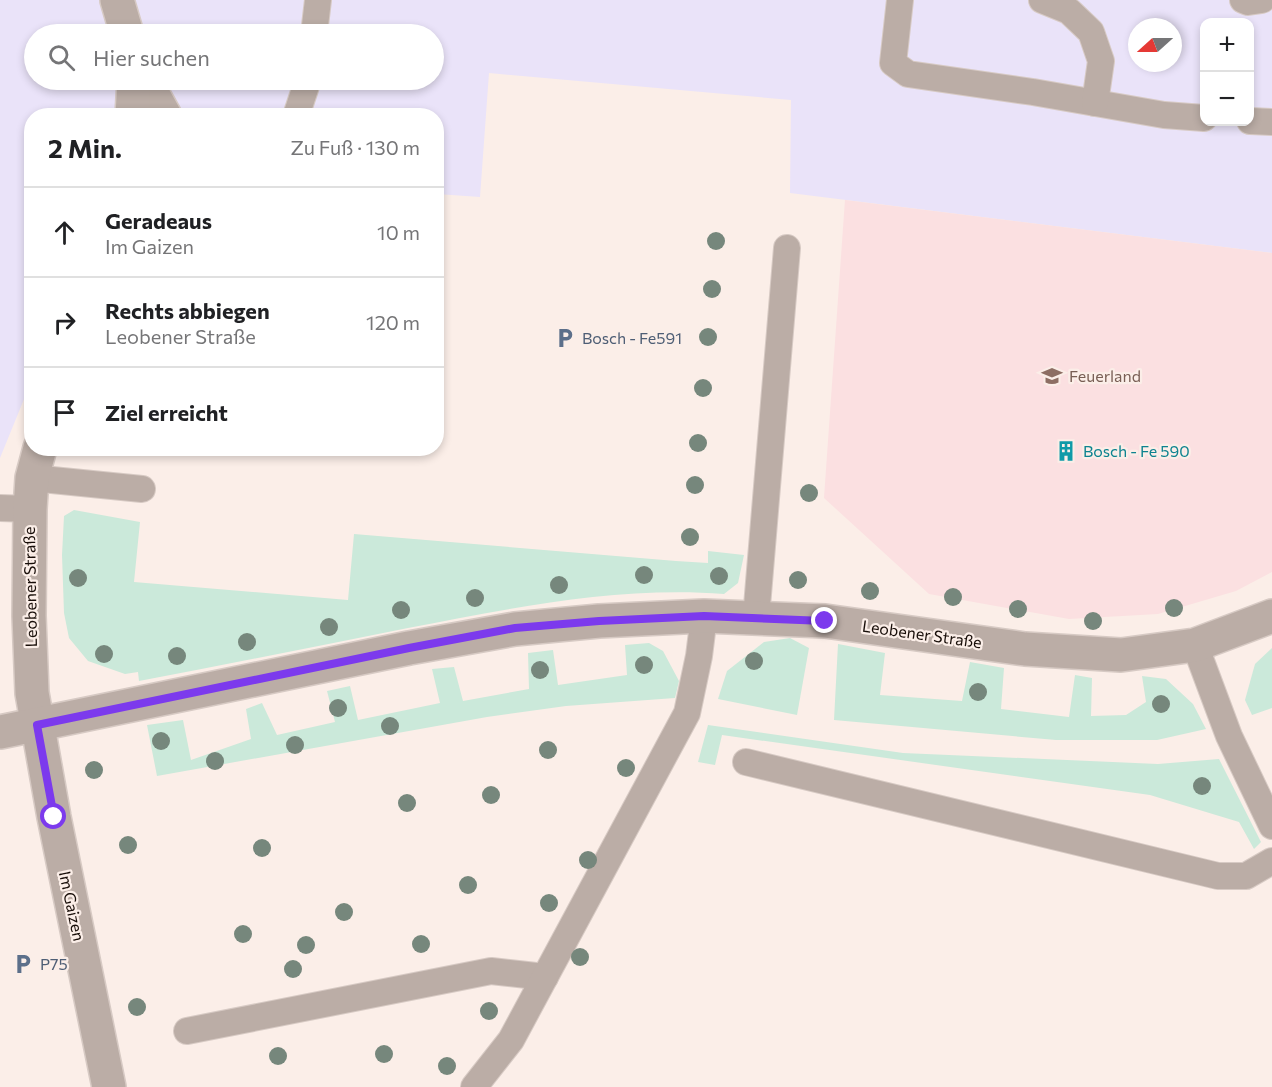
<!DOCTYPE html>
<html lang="de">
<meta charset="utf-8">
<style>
:root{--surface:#fff;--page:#f2f2f2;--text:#202124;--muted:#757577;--line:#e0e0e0}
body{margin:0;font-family:Commissioner,sans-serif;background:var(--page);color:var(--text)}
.controls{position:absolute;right:18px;top:18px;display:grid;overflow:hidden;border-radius:12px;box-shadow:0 3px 9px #0003}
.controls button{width:54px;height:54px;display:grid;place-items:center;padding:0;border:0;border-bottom:2px solid var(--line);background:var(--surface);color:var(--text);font:30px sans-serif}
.compass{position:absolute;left:1128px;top:18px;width:54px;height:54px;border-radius:50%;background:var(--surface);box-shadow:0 3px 9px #0003;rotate:249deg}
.stop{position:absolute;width:18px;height:18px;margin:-14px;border:4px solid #7c3aed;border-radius:50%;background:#fff}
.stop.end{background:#7c3aed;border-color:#fff;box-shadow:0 2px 6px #0008}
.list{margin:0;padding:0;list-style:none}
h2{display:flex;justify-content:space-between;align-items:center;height:78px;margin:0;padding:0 24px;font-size:26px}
h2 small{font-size:20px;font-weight:400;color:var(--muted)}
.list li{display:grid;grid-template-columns:39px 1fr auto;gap:18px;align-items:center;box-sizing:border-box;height:90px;padding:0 24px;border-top:2px solid var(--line)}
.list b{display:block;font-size:22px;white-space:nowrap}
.list p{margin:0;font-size:20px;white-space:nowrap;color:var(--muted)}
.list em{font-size:20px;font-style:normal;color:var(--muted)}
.icon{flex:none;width:33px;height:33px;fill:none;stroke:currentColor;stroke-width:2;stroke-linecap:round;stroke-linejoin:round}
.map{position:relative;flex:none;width:1272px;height:1087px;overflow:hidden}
.search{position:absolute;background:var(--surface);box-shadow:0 3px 9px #0003;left:24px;top:24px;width:420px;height:66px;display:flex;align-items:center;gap:15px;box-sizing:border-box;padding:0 21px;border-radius:33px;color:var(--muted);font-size:22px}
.panel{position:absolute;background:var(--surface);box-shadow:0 3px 9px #0003;left:24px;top:108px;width:420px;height:348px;border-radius:24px}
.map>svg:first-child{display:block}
.industrial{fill:#eae3f9;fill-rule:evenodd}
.education{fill:#fbe0e1}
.green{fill:#cbe9da}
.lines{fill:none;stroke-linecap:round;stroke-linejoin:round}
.lane-casing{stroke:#d7cac4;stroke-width:28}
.street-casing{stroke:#d7cac4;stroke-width:36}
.lane{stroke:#bbada6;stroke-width:26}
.street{stroke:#bbada6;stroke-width:33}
.tree{fill:#76877c}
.route{stroke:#7c3aed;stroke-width:8}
.labels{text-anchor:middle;stroke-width:4.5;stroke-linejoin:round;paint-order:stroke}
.service-label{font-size:16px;fill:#4e5e75;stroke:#fbeee8;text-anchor:start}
.education-label{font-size:16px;fill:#785e54;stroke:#fbeee8;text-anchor:start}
.culture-label{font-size:16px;fill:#0d838f;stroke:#fbeee8;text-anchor:start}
.street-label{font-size:16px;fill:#170d08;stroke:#fbeee8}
</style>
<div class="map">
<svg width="1272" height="1087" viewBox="0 0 1272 1087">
<rect width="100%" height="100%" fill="#fbeee8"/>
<path class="industrial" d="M0,0H1272V253L790,193L791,100L489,73L480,197L437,194L436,116H32L31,382L0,458ZM1204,22H1250V122H1204ZM1137,27H1173V63H1137ZM34,34H434V80H34Z"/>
<path class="education" d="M845,200L1272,253V572L1236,591L1158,614L1069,619L929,594L824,498Z"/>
<g class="green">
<path d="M74,510L140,522L134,582L348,600L354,534L676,561L708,563V551L744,555L738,583L724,594C618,586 511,608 408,628C318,646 229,664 139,681L138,672L125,674L88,661L69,638L64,613L62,555L64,516Z"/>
<path d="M790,638L809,648L797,715L718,699L727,671L764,642Z"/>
<path d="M649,643L663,651L679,681L675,698L566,706L487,717L157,776L147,725L183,720L191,760L251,739L246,709L262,703L277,735L335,722L327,691L350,686L358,720L440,703L432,669L454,667L463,701L529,689L528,653L553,650L558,685L627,675L625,645Z"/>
<path d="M838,644L885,653L880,695L962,701L970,662L1004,668L1001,709L1069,717L1075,675L1092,678L1091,716L1126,715L1146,702L1142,676L1166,679L1193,704L1206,729L1157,740H1056L834,720Z"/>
<path d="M1272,648V708L1252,715L1245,700L1255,664Z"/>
<path d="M708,725L903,753L1158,764L1219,759L1261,842L1254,849L1239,822L1150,795L722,735L715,765L698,762Z"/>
</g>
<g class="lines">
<g class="lane-casing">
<g id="lane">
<path d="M900,0L893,63L908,74L1033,92L1164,115L1204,118"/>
<path d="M1042,0L1069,11L1091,32L1101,61L1095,103"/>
<path d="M1243,0L1248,2L1262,0"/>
<path d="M314,34L318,0"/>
<path d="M296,116L308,80"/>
<path d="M1250,121L1272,122"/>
<path d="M32,478L142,489"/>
<path d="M0,508L30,509"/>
<path d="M756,618L787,248"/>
<path d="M1195,645L1229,736L1272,826"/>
<path d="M746,762L1218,876H1246L1272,861"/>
<path d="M187,1031L491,971L545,977"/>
<path d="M474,1087L511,1040L687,713L699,656L704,616"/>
</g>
</g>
<g class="street-casing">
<g id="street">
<path d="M117,0L127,34"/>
<path d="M145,80L165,116"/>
<path d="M132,116L134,80"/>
<path d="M40,448L32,478L30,509L29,616L32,693L54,817L109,1087"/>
<path d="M0,732L409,648L515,629L599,621L704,616L825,621L1025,649L1121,655L1195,645L1272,616"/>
</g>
</g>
<use href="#lane" class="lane"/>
<use href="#street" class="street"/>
</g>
<g class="tree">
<circle cx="716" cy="241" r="9"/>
<circle cx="712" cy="289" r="9"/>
<circle cx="708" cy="337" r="9"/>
<circle cx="703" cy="388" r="9"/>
<circle cx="698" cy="443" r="9"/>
<circle cx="695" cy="485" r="9"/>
<circle cx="809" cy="493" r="9"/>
<circle cx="690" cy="537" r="9"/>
<circle cx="644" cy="575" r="9"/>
<circle cx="719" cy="576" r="9"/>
<circle cx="78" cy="578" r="9"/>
<circle cx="798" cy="580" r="9"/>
<circle cx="559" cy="585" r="9"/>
<circle cx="870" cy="591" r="9"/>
<circle cx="953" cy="597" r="9"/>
<circle cx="475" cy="598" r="9"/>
<circle cx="1174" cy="608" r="9"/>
<circle cx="1018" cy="609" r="9"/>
<circle cx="401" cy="610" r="9"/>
<circle cx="1093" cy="621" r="9"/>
<circle cx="329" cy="627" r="9"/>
<circle cx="247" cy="642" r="9"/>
<circle cx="104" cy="654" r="9"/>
<circle cx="177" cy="656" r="9"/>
<circle cx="754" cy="661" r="9"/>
<circle cx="644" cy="665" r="9"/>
<circle cx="540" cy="670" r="9"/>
<circle cx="978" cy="692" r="9"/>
<circle cx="1161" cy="704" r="9"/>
<circle cx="338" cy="708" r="9"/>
<circle cx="390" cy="726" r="9"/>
<circle cx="161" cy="741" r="9"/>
<circle cx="295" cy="745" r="9"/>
<circle cx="548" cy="750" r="9"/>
<circle cx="215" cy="761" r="9"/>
<circle cx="626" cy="768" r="9"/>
<circle cx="94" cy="770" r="9"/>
<circle cx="1202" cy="786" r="9"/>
<circle cx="491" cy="795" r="9"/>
<circle cx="407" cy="803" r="9"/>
<circle cx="128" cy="845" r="9"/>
<circle cx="262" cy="848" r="9"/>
<circle cx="588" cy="860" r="9"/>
<circle cx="468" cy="885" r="9"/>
<circle cx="549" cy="903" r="9"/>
<circle cx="344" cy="912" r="9"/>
<circle cx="243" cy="934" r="9"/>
<circle cx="421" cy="944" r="9"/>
<circle cx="306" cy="945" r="9"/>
<circle cx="580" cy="957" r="9"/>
<circle cx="293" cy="969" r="9"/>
<circle cx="137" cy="1007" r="9"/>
<circle cx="489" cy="1011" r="9"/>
<circle cx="384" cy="1054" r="9"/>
<circle cx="278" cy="1056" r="9"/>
<circle cx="447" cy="1066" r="9"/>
</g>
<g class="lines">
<path class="route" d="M54,817L37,725L409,648L515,628L599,621L704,616L825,621"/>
</g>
<defs>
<g id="parking-bare" transform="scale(1.62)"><path d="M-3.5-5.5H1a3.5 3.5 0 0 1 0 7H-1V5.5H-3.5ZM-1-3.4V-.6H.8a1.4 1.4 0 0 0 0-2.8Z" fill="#5c6f8a" stroke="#fbeee8" stroke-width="2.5" paint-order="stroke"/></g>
<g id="school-bare" transform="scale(1.62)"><path d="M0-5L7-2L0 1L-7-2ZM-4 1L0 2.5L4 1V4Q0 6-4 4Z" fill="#8d6e63" stroke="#fbeee8" stroke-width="2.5" paint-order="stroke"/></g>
<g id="building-bare" transform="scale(1.62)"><path d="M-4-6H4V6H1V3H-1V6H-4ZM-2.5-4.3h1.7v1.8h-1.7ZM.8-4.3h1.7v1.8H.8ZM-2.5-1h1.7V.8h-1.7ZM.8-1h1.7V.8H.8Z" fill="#0f9aa8" stroke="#fbeee8" stroke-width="2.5" paint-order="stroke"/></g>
</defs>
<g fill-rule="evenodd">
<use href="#parking-bare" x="565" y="338"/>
<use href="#school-bare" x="1052" y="376"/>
<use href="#building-bare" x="1066" y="451"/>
<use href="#parking-bare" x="23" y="964"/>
</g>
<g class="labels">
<g class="service-label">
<text x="582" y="344">Bosch - Fe591</text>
<text x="40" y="970">P75</text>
</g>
<g class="education-label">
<text x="1069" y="382">Feuerland</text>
</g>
<g class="culture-label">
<text x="1083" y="457">Bosch - Fe 590</text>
</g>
<g class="street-label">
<text transform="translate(30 587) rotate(-91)" y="6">Leobener Straße</text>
<text transform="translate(922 634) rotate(8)" y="6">Leobener Straße</text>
<text transform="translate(72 906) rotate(78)" y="6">Im Gaizen</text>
</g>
</g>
</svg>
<div class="controls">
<button>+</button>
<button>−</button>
</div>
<svg class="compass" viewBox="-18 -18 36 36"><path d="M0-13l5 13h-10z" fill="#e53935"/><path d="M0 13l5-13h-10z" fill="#757577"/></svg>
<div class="stop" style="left:54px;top:817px"></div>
<div class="stop end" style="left:825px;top:621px"></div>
<div class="search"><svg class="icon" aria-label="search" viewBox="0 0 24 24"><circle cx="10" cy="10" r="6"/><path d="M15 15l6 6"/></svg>Hier suchen</div>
<section class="panel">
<h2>2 Min.<small>Zu Fuß · 130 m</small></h2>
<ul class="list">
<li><svg class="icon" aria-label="ahead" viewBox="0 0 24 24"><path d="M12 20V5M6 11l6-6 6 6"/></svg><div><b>Geradeaus</b><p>Im Gaizen</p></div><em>10 m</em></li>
<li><svg class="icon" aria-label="right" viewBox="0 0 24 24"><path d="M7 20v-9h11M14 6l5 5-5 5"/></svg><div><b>Rechts abbiegen</b><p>Leobener Straße</p></div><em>120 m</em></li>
<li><svg class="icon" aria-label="arrive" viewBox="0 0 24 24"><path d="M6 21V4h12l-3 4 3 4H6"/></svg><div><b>Ziel erreicht</b></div></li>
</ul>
</section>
</div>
